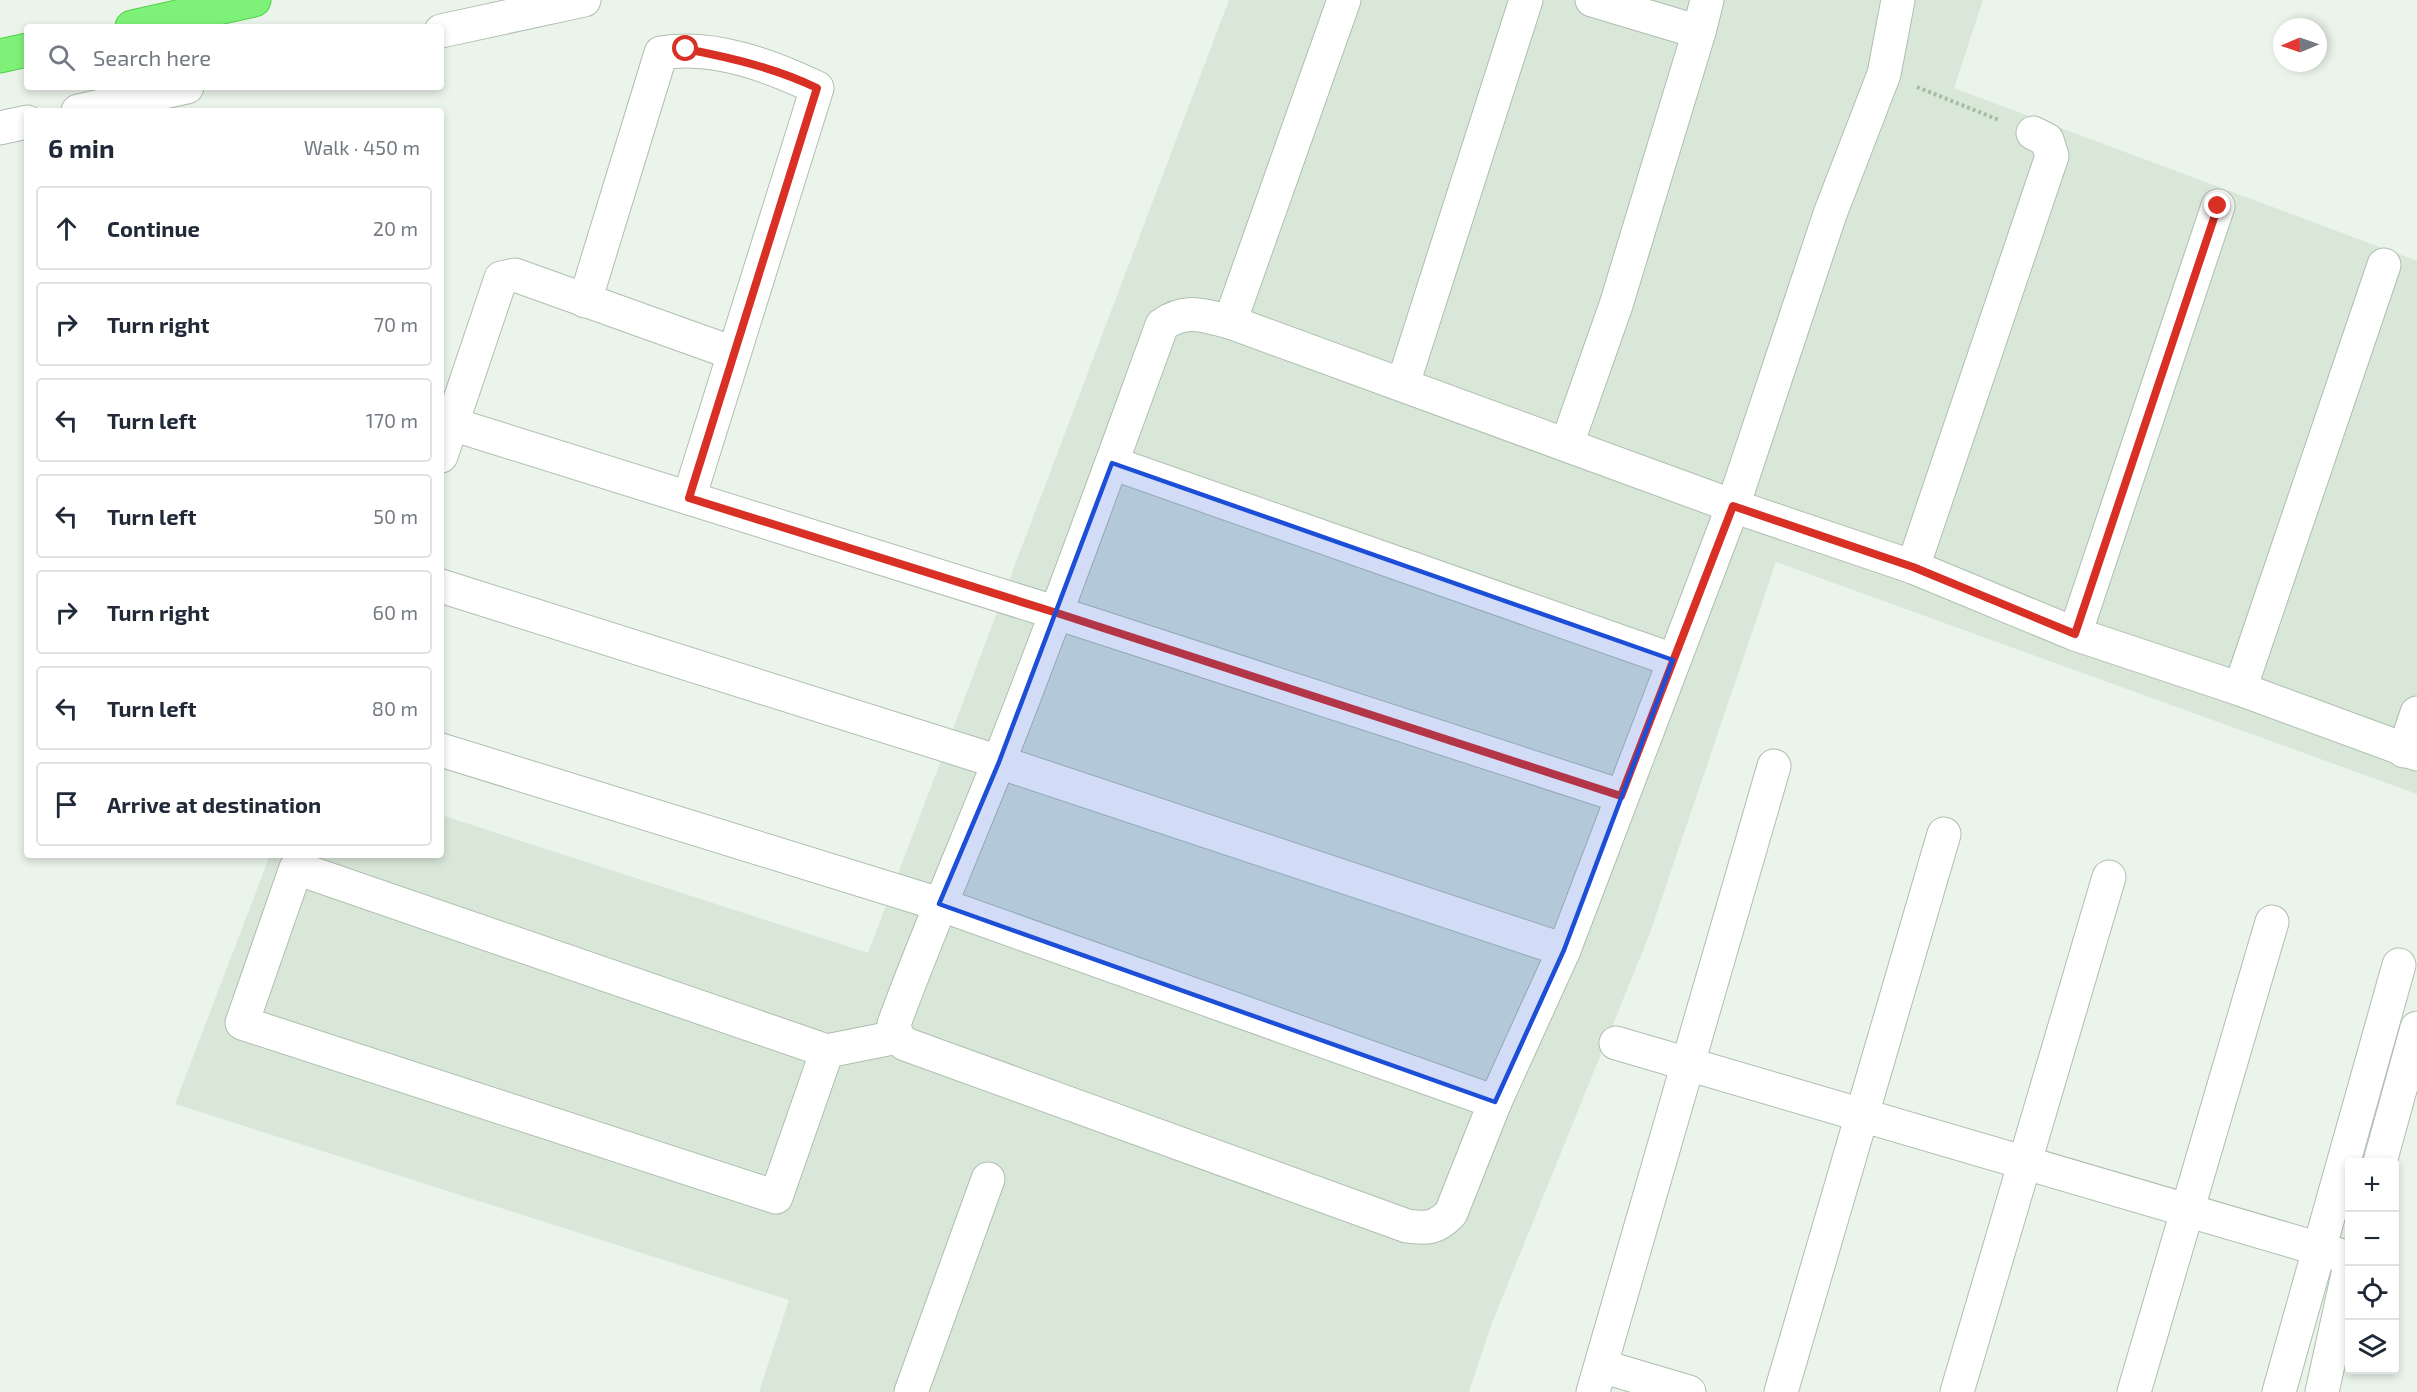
<!DOCTYPE html>
<meta charset="utf-8">
<style>
:root{--surface:#fff;--page:#f2f2f3;--text:#1f2937;--muted:#747a83;--line:#e0e1e3}
body{margin:0;font-family:"Exo 2",sans-serif;background:var(--page);color:var(--text)}
.controls{position:absolute;right:18px;bottom:18px;display:grid;overflow:hidden;border-radius:6px;box-shadow:0 3px 9px #0003}
.controls button{width:54px;height:54px;display:grid;place-items:center;padding:0;border:0;border-bottom:2px solid var(--line);background:var(--surface);color:var(--text);font:30px sans-serif}
.compass{position:absolute;left:2273px;top:18px;width:54px;height:54px;border-radius:50%;background:var(--surface);box-shadow:0 3px 9px #0003;rotate:268deg}
.stop{position:absolute;width:18px;height:18px;margin:-14px;border:4px solid #d93025;border-radius:50%;background:#fff}
.stop.end{background:#d93025;border-color:#fff;box-shadow:0 2px 6px #0008}
.list{margin:0;padding:0;list-style:none}
h2{display:flex;justify-content:space-between;align-items:center;height:78px;margin:0;padding:0 24px;font-size:26px}
h2 small{font-size:20px;font-weight:400;color:var(--muted)}
.list li{display:grid;grid-template-columns:39px 1fr auto;gap:18px;align-items:center;box-sizing:border-box;height:84px;margin:0 12px 12px;padding:0 12px;border:2px solid var(--line);border-radius:6px}
.list b{display:block;font-size:22px;white-space:nowrap}
.list em{font-size:20px;font-style:normal;color:var(--muted)}
.icon{flex:none;width:33px;height:33px;fill:none;stroke:currentColor;stroke-width:2;stroke-linecap:round;stroke-linejoin:round}
.map{position:relative;flex:none;width:2417px;height:1392px;overflow:hidden}
.search{position:absolute;background:var(--surface);box-shadow:0 3px 9px #0003;left:24px;top:24px;width:420px;height:66px;display:flex;align-items:center;gap:15px;box-sizing:border-box;padding:0 21px;border-radius:6px;color:var(--muted);font-size:22px}
.panel{position:absolute;background:var(--surface);box-shadow:0 3px 9px #0003;left:24px;top:108px;width:420px;height:750px;border-radius:6px}
.map>svg:first-child{display:block}
.residential{fill:#d9e7d9}
.lines{fill:none;stroke-linecap:round;stroke-linejoin:round}
.street-casing{stroke:#aebfae;stroke-width:35}
.highway-casing{stroke:#52d048;stroke-width:35}
.path{stroke:#a2bfa0;stroke-width:4;stroke-dasharray:3 3;stroke-linecap:butt}
.street{stroke:#fff;stroke-width:33}
.highway{stroke:#7df178;stroke-width:33}
.route{stroke:#d93025;stroke-width:8}
.marked{fill:#1d4ed8;fill-opacity:0.2;stroke:#1d4ed8;stroke-width:4.5;stroke-linejoin:round}
</style>
<div class="map">
<svg width="2417" height="1392" viewBox="0 0 2417 1392">
<rect width="100%" height="100%" fill="#ebf4eb"/>
<path class="residential" d="M1229,0H1983L1954,88L2417,261V794L1776,562L1650,933L1490,1328L1469,1392H759L789,1300L175,1104L270,855H441V815L868,953Z"/>
<g class="lines">
<g class="street-casing">
<g id="street">
<path d="M1344,0L1230,322L1733,506L1913,567L2075,634L2240,689L2417,754"/>
<path d="M441,31L584,0"/>
<path d="M1699,32L1707,0"/>
<path d="M78,111L187,87"/>
<path d="M0,128L27,122"/>
<path d="M585,301L661,53C713,44 771,66 817,88L689,498"/>
<path d="M1230,322C1203,315 1185,308 1162,325C1109,470 1057,615 1000,759C965,847 927,934 894,1024L897,1037L905,1044L1407,1226C1427,1229 1437,1228 1451,1213L1495,1102L1564,950L1733,506L1830,214L1884,74L1898,0"/>
<path d="M1403,384L1526,0"/>
<path d="M452,424L1057,613L1621,796"/>
<path d="M1567,444L1616,305L1699,32L1592,0"/>
<path d="M441,456L501,278L515,275L733,353"/>
<path d="M1112,463L1673,660"/>
<path d="M1913,567L2052,156L2047,140L2033,133"/>
<path d="M441,586L999,762L1564,950"/>
<path d="M2075,634L2218,206"/>
<path d="M2240,689L2384,265"/>
<path d="M441,750L939,904L1495,1102"/>
<path d="M2404,751L2417,713"/>
<path d="M1616,1043L2350,1258"/>
<path d="M827,1051L776,1197L242,1023L296,868L827,1051L897,1037"/>
<path d="M2380,1162L2417,1028"/>
<path d="M1601,1366L1689,1392"/>
<path d="M911,1392L988,1179"/>
<path d="M1593,1392L1774,766"/>
<path d="M1781,1392L1944,834"/>
<path d="M1957,1392L2109,877"/>
<path d="M2134,1392L2272,922"/>
<path d="M2279,1392L2399,965"/>
<path d="M2322,1392L2350,1265"/>
</g>
</g>
<g class="highway-casing">
<g id="highway">
<path d="M132,27L254,0"/>
<path d="M0,56L27,50"/>
</g>
</g>
<path class="path" d="M1917,87L1999,120"/>
<use href="#street" class="street"/>
<use href="#highway" class="highway"/>
</g>
<g class="lines">
<path class="route" d="M686,49C732,58 775,68 817,88L689,498L1057,613L1621,796L1733,506L1913,567L2075,634L2218,206"/>
</g>
<path class="marked" d="M1112,463L1673,660L1564,950L1495,1102L939,904L999,762Z"/>
</svg>
<div class="controls">
<button>+</button>
<button>−</button>
<button><svg class="icon" aria-label="locate" viewBox="0 0 24 24"><circle cx="12" cy="12" r="6"/><path d="M12 2v4M12 18v4M2 12h4M18 12h4"/></svg></button>
<button><svg class="icon" aria-label="layers" viewBox="0 0 24 24"><path d="M12 4l9 5-9 5-9-5zM3 14l9 5 9-5"/></svg></button>
</div>
<svg class="compass" viewBox="-18 -18 36 36"><path d="M0-13l5 13h-10z" fill="#e53935"/><path d="M0 13l5-13h-10z" fill="#747a83"/></svg>
<div class="stop" style="left:686px;top:49px"></div>
<div class="stop end" style="left:2218px;top:206px"></div>
<div class="search"><svg class="icon" aria-label="search" viewBox="0 0 24 24"><circle cx="10" cy="10" r="6"/><path d="M15 15l6 6"/></svg>Search here</div>
<section class="panel">
<h2>6 min<small>Walk · 450 m</small></h2>
<ul class="list">
<li><svg class="icon" aria-label="ahead" viewBox="0 0 24 24"><path d="M12 20V5M6 11l6-6 6 6"/></svg><div><b>Continue</b></div><em>20 m</em></li>
<li><svg class="icon" aria-label="right" viewBox="0 0 24 24"><path d="M7 20v-9h11M14 6l5 5-5 5"/></svg><div><b>Turn right</b></div><em>70 m</em></li>
<li><svg class="icon" aria-label="left" viewBox="0 0 24 24"><path d="M17 20v-9H6M10 6l-5 5 5 5"/></svg><div><b>Turn left</b></div><em>170 m</em></li>
<li><svg class="icon" aria-label="left" viewBox="0 0 24 24"><path d="M17 20v-9H6M10 6l-5 5 5 5"/></svg><div><b>Turn left</b></div><em>50 m</em></li>
<li><svg class="icon" aria-label="right" viewBox="0 0 24 24"><path d="M7 20v-9h11M14 6l5 5-5 5"/></svg><div><b>Turn right</b></div><em>60 m</em></li>
<li><svg class="icon" aria-label="left" viewBox="0 0 24 24"><path d="M17 20v-9H6M10 6l-5 5 5 5"/></svg><div><b>Turn left</b></div><em>80 m</em></li>
<li><svg class="icon" aria-label="arrive" viewBox="0 0 24 24"><path d="M6 21V4h12l-3 4 3 4H6"/></svg><div><b>Arrive at destination</b></div></li>
</ul>
</section>
</div>
